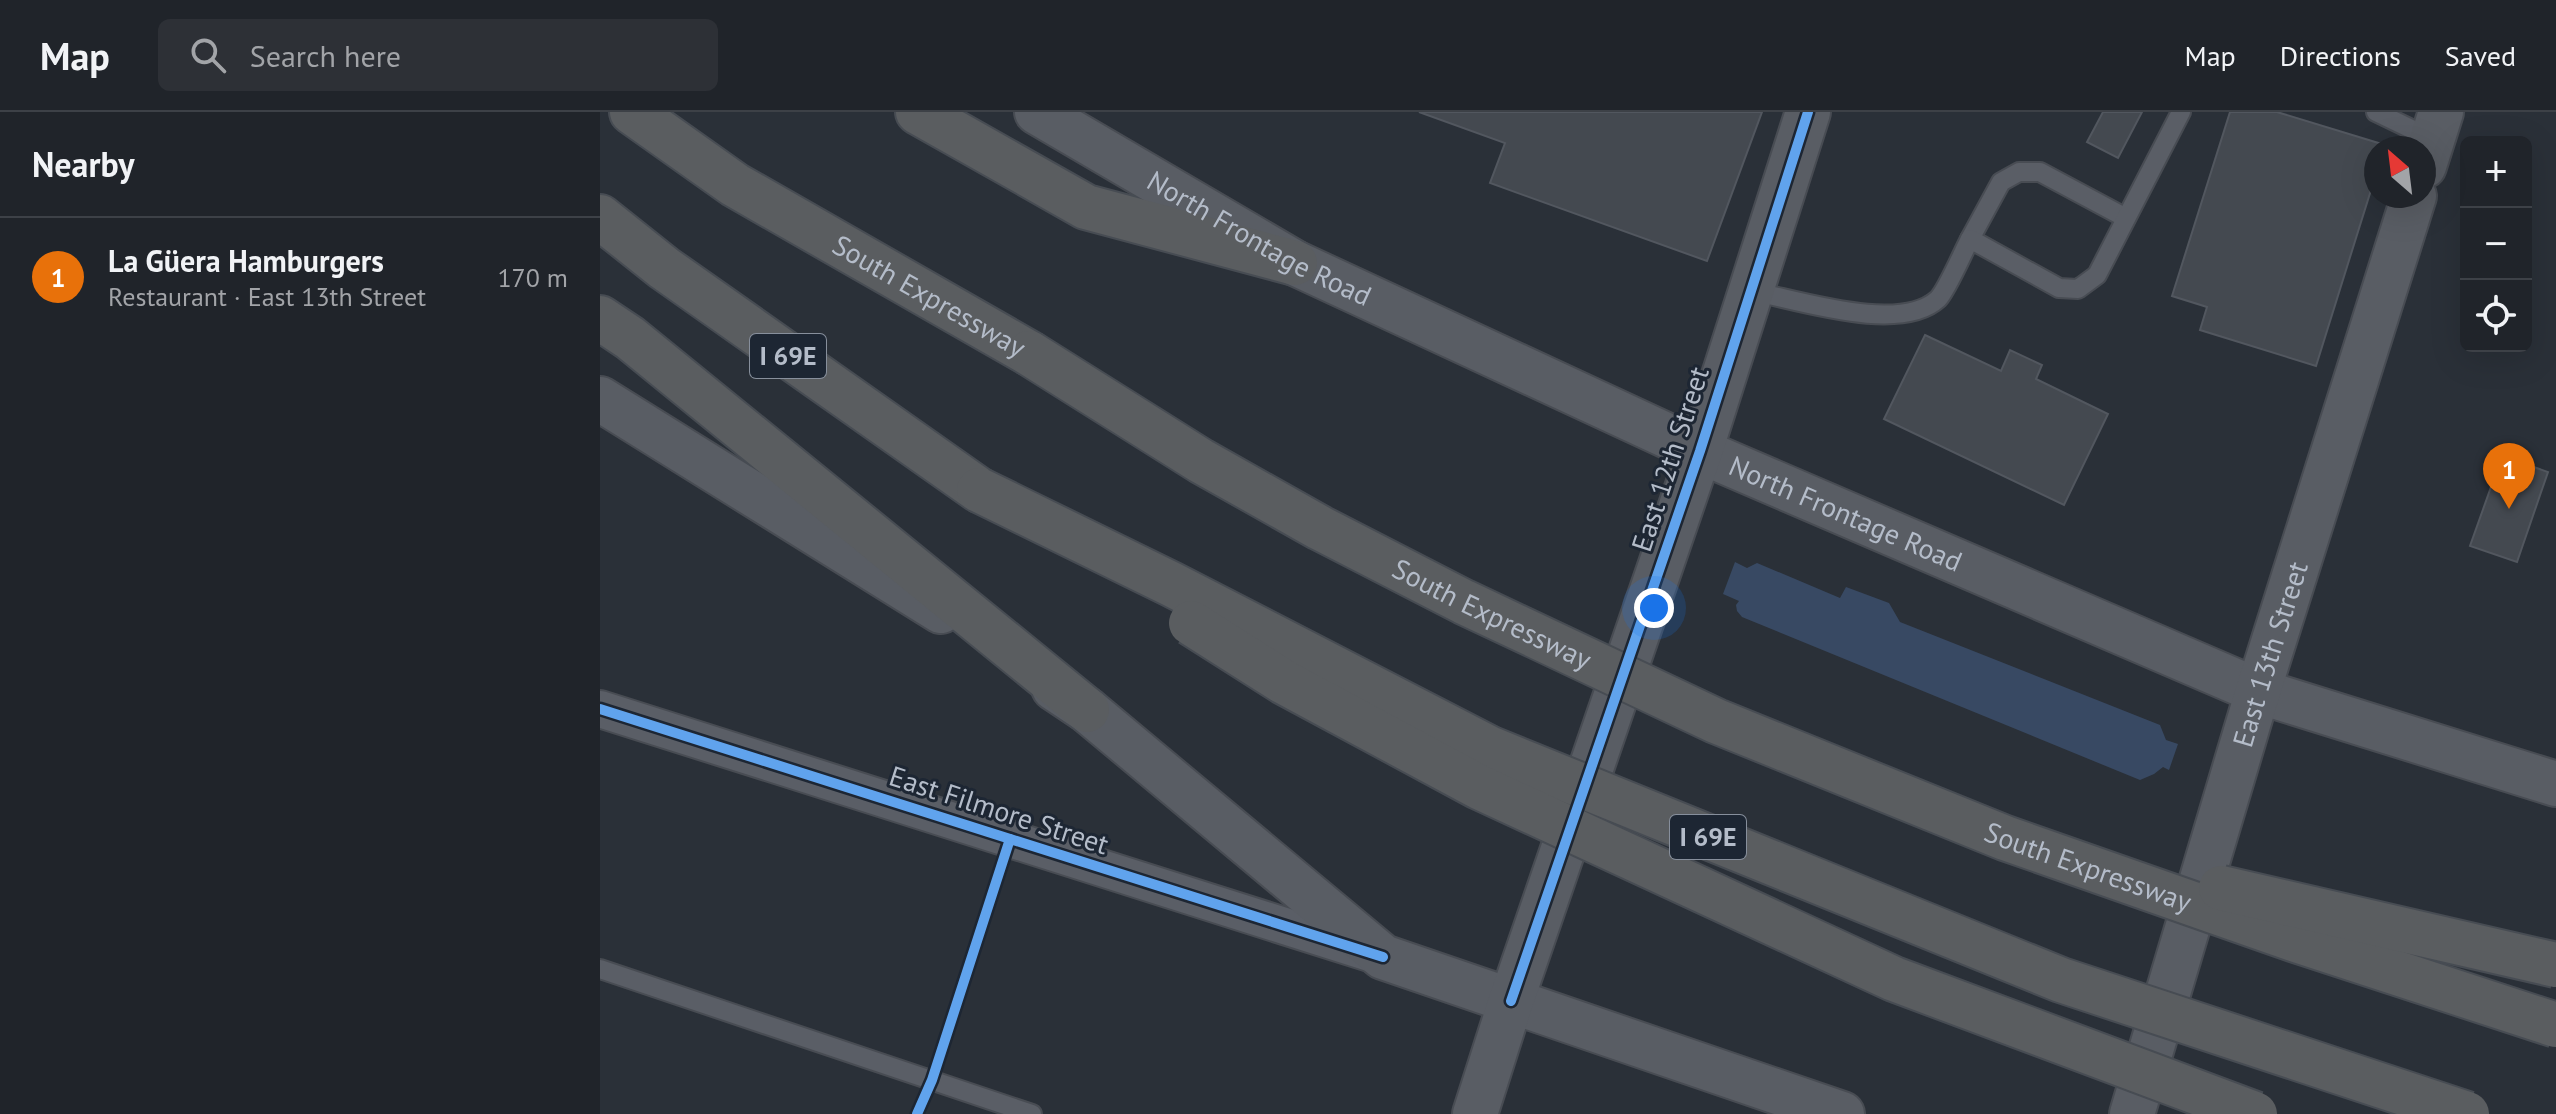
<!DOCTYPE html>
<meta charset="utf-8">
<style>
:root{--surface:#20242a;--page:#2d3036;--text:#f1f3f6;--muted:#a2a4a8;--line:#3d4147;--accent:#848b96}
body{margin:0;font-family:"PT Sans",sans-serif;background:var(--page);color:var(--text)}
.controls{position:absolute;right:24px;top:24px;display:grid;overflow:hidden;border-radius:12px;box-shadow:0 8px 32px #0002}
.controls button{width:72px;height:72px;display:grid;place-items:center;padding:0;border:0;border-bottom:2px solid var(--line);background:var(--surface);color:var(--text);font:40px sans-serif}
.compass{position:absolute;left:1764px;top:24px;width:72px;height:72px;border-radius:50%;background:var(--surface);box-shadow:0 8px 32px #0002;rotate:332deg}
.you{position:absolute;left:1054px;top:496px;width:28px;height:28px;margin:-20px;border:6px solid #fff;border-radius:50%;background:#1a73e8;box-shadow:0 0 0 12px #1a73e833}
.badge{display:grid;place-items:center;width:52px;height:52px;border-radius:50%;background:var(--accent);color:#fff;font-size:26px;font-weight:700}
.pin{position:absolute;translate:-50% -66px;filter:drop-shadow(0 2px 4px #0008)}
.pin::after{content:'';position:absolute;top:42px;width:28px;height:24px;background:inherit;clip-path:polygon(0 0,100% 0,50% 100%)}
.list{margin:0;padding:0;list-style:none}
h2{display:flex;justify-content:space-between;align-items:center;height:104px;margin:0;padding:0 32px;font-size:34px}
h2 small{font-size:26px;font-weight:400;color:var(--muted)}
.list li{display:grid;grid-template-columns:52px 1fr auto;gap:24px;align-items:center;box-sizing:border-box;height:120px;padding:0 32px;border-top:2px solid var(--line)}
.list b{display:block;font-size:30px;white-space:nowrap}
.list p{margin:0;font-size:26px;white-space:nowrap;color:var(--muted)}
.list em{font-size:26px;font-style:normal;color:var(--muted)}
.icon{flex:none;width:44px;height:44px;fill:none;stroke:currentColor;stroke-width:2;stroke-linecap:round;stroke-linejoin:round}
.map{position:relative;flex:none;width:1956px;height:1002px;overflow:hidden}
header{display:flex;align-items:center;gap:48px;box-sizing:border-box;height:112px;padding:0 40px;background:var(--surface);border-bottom:2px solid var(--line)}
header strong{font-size:38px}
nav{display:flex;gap:44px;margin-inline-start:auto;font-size:28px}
.search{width:560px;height:72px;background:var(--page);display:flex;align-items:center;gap:20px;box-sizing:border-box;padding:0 28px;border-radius:12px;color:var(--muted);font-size:30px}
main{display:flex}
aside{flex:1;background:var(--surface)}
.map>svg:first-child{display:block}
.water{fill:#384963}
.building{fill:#444950;stroke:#52575f;stroke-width:2}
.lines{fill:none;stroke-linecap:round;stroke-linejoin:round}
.lane-casing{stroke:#484c53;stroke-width:22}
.street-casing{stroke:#484c53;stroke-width:40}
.secondary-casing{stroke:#484c53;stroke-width:48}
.highway-casing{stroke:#474c53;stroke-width:48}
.lane{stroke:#5a5e66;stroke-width:18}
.street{stroke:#5a5e66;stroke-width:36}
.secondary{stroke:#595d64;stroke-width:44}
.highway{stroke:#5a5d60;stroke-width:44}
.highway-bridge-casing{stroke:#474c53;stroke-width:48;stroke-linecap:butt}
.highway-bridge{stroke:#5a5d60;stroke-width:44}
.cycleway-casing{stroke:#1d2633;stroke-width:15}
.cycleway{stroke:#60a3ed;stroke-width:10}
.labels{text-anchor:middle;stroke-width:6;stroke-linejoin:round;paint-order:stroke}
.shield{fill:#1d2633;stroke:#878f9c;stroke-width:2}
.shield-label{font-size:26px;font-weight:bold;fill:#b4bcc9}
.street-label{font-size:28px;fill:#b4bcc9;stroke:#1d2633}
</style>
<header>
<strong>Map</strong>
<div class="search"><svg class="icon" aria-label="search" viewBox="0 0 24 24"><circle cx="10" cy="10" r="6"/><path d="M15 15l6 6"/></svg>Search here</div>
<nav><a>Map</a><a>Directions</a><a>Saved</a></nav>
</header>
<main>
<aside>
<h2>Nearby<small></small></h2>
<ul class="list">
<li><span class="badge" style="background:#e8710a">1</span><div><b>La Güera Hamburgers</b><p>Restaurant · East 13th Street</p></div><em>170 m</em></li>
</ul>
</aside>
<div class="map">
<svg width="1956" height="1002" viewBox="0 0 1956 1002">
<rect width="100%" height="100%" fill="#2a3038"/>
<path class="water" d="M1135,450L1147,456L1157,451L1240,486L1246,475L1289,491L1300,510L1560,613L1566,628L1578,632L1569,658L1563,655L1554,662L1540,668L1142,505L1137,499L1136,493L1139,489L1123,482Z"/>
<g class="building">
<path d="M819,0H1162L1107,149L890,71L905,31Z"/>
<path d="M1503,0H1542L1518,46L1487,30Z"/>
<path d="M1630,0H1677L1785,33L1784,36H1776V62L1716,254L1600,218L1607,195L1572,184Z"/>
<path d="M1325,223L1401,259L1410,238L1442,253L1436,267L1508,302L1464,393L1284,307Z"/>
<path d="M1902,344L1948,360L1917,450L1870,434Z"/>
</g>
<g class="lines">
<g class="lane-casing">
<g id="lane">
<path d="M1776,0L1832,27"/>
<path d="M1370,127L1401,70L1419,60H1440L1526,106"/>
<path d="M1151,179C1198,188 1300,222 1338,187C1347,178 1363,140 1370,127L1459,176L1478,177L1497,163L1581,0"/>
<path d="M0,857L432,1002"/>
</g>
</g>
<g class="street-casing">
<path id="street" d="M0,597L776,843"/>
</g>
<g class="secondary-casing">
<g id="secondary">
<path id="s1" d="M437,0L695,151L1100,339L1658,579L1956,672"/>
<path d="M1824,54L1841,0"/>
<path d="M0,287L341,499"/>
<path d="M454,576L487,598L783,845L1242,1002"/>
<path d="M875,1002L911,889L1100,339L1208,0"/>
<path id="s2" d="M1532,1002L1658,579L1814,84"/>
</g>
</g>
<g class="highway-casing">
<g id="highway">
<path id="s3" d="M32,0L135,73L429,241"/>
<path d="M318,0L486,95L695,151"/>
<path d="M0,105L64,156L379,378"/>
<path d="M0,206L30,226L487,598"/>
</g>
</g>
<use href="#lane" class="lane"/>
<use href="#street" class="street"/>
<use href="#secondary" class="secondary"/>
<use href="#highway" class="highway"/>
<g class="highway-bridge-casing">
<g id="highway-bridge">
<path id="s4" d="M429,241L601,349L720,416L864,490L1116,609L1405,726L1696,828L1956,913"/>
<path d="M379,378L571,472L891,637L1461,868L1867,1002"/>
<path d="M591,511L684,570L879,675L1294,867L1655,1002"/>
<path d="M1621,776L1956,853"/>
</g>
</g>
<use href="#highway-bridge" class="highway-bridge"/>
<g class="cycleway-casing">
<g id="cycleway">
<path d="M0,597L783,845"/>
<path d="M911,889L1100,339L1208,0"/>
<path d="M317,1002L332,968L410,727"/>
</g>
</g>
<use href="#cycleway" class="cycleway"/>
</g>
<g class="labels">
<g class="shield">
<rect x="150" y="222" width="76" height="44" rx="6"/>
<rect x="1070" y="703" width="76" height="44" rx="6"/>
</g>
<g class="shield-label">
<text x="188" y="253">I 69E</text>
<text x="1108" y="734">I 69E</text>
</g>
<g class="street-label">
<text dy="10" stroke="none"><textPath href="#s1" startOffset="256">North Frontage Road</textPath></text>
<text dy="10" stroke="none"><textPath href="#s3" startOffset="350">South Expressway</textPath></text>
<text transform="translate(1070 347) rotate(-72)" y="10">East 12th Street</text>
<text dy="10" stroke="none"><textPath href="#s1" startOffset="904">North Frontage Road</textPath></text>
<text dy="10" stroke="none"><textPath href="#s4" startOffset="532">South Expressway</textPath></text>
<text dy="10" stroke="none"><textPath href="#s2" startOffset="480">East 13th Street</textPath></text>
<text transform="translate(399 698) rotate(18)" y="10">East Filmore Street</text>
<text dy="10" stroke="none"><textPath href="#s4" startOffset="1180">South Expressway</textPath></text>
</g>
</g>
</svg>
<div class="controls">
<button>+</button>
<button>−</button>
<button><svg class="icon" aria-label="locate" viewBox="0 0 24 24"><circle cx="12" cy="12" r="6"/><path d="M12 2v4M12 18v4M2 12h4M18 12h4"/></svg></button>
</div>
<svg class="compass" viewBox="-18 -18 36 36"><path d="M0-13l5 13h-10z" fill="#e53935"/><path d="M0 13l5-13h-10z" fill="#a2a4a8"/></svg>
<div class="you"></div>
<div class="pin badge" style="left:1909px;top:397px;background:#e8710a">1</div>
</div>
</main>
